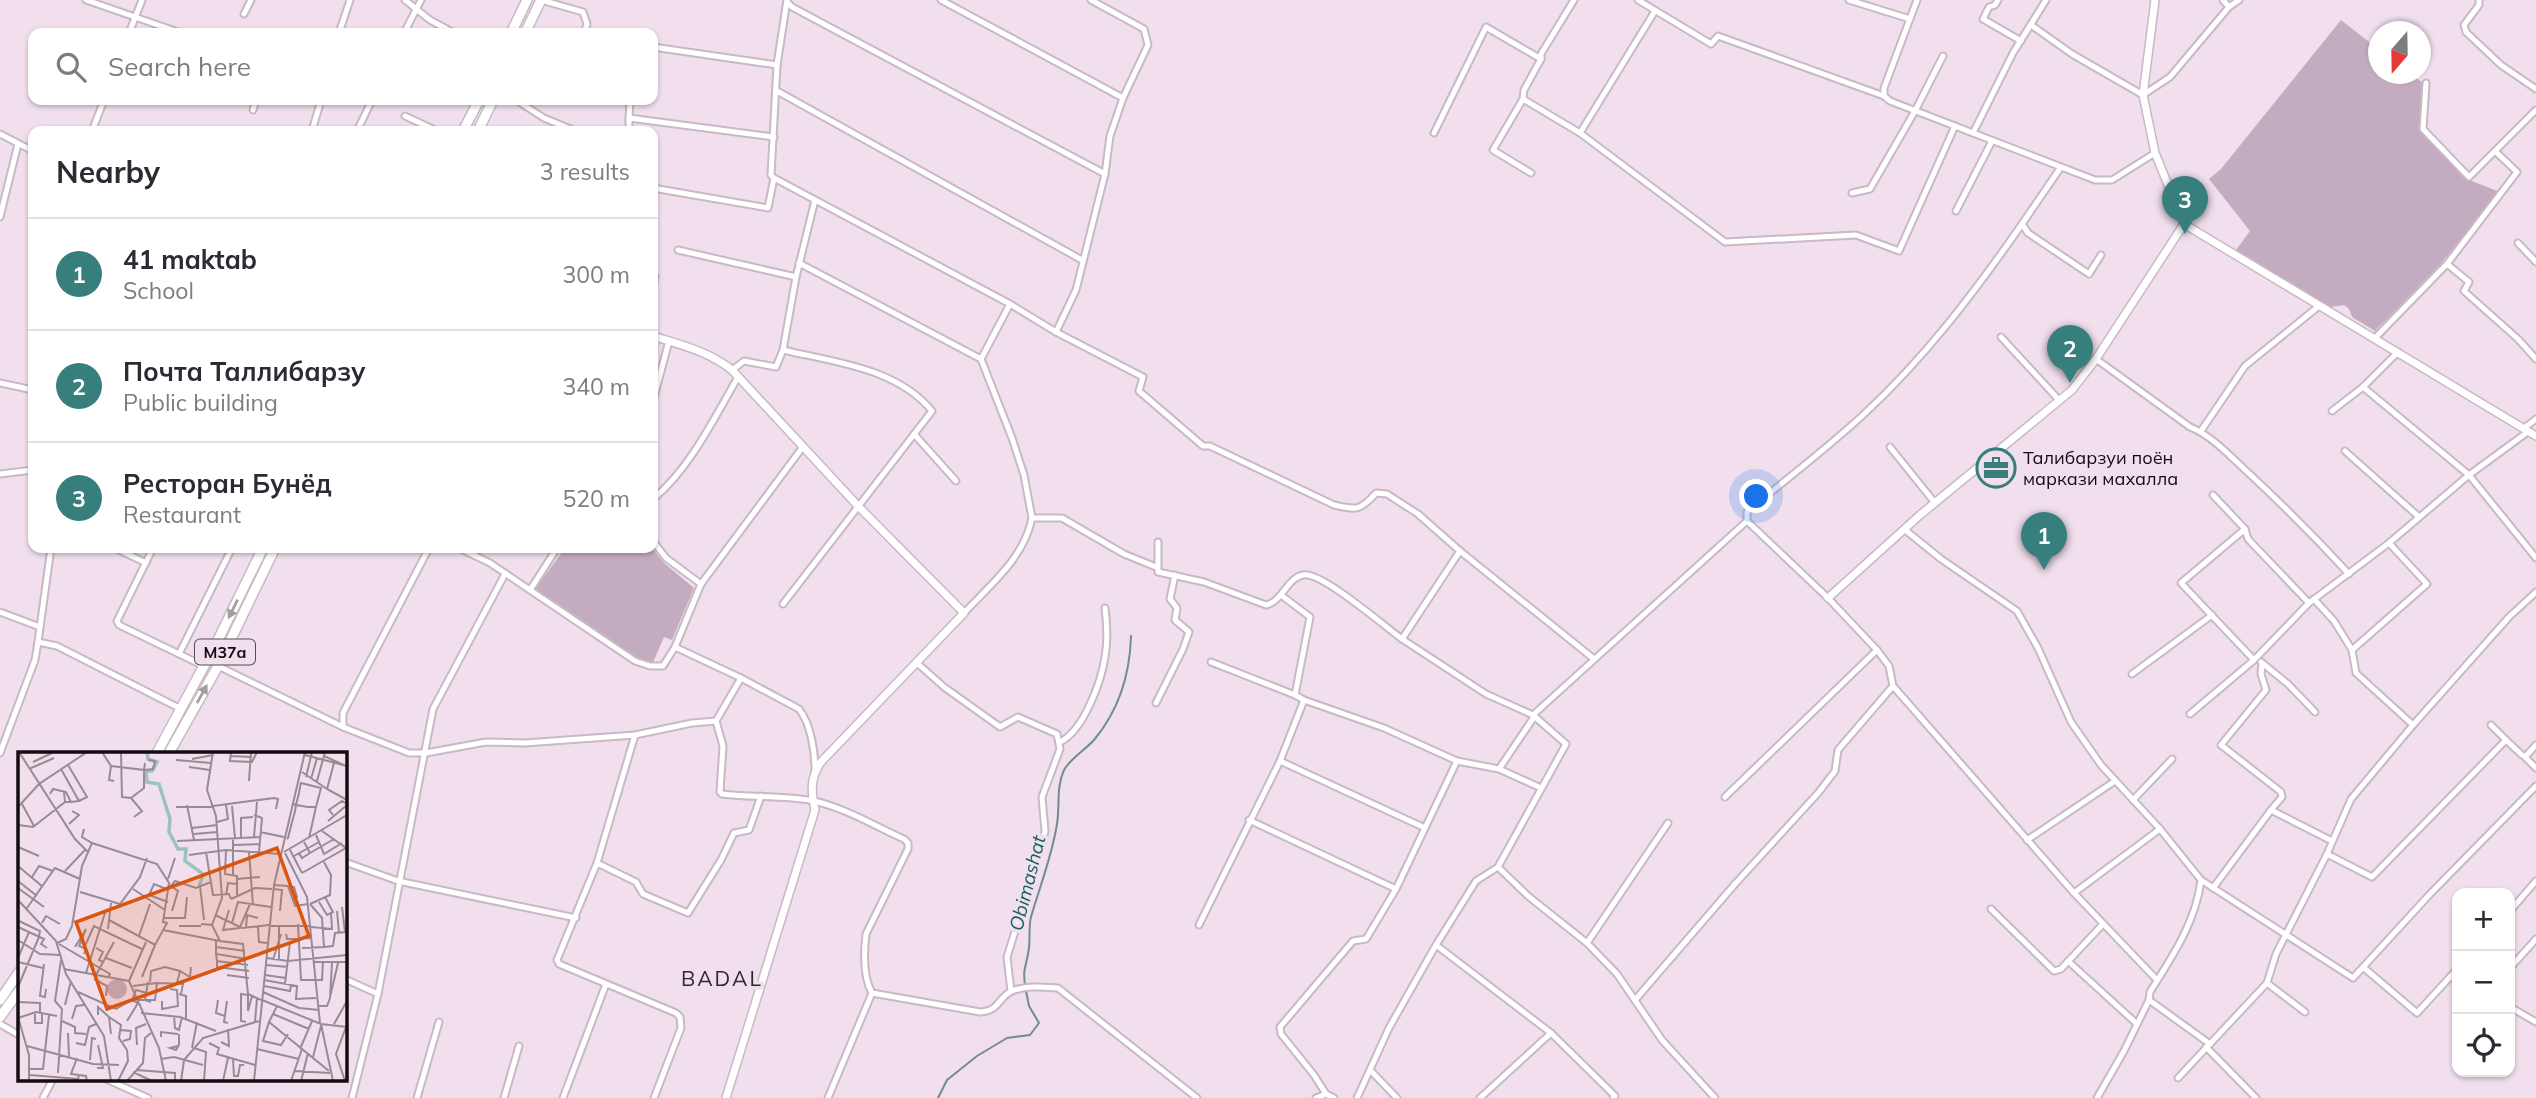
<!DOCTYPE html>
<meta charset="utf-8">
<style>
:root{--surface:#fff;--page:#f2f2f3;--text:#2b2b33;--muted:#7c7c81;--line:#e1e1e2;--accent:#367f7c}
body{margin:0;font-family:Mulish,sans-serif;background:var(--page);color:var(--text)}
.controls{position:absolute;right:21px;bottom:21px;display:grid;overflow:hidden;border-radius:14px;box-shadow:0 2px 5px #0004}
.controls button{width:63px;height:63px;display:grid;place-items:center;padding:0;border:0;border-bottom:2px solid var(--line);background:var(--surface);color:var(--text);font:35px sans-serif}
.compass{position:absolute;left:2368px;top:21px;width:63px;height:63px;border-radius:50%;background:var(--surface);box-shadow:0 2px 5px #0004;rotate:200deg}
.you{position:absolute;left:1757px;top:497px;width:24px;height:24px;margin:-18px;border:5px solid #fff;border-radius:50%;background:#1a73e8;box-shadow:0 0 0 10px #1a73e833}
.badge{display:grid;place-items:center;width:46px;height:46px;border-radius:50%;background:var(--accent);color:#fff;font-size:23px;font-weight:700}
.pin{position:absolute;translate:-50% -58px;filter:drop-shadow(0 2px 4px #0008)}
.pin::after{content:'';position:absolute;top:37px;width:24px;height:21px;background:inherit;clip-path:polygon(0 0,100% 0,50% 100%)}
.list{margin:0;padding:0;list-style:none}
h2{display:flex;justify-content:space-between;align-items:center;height:91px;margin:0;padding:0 28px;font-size:30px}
h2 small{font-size:23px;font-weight:400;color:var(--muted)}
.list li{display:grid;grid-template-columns:46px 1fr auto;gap:21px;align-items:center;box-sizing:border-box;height:112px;padding:0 28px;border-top:2px solid var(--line)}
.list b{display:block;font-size:26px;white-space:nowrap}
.list p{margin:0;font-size:23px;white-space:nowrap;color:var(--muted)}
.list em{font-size:23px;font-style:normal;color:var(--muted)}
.icon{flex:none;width:38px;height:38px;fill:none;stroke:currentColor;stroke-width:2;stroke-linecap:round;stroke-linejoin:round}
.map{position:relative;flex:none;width:2536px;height:1098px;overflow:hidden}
.search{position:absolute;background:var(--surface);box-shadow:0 2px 5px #0004;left:28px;top:28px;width:630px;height:77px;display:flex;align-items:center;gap:18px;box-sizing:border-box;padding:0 24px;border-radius:14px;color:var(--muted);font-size:26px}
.panel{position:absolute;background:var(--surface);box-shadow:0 2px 5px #0004;left:28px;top:126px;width:630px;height:427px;border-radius:14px}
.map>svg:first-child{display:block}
.green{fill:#c4acc0}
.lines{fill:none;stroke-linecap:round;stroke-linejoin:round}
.stream{stroke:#738c8c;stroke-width:2}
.street-casing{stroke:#c9b8c5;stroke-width:9}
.secondary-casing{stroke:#c9b8c5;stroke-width:10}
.highway-casing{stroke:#c9b8c5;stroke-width:12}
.street{stroke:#fff;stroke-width:5}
.secondary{stroke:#fff;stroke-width:7}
.highway{stroke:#fff;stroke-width:9}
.oneway{fill:#a19ea0}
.labels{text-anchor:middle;stroke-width:7;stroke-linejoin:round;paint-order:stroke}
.shield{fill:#f1dfed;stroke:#564c54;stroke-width:2}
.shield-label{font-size:16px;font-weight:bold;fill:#130d12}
.poi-label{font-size:18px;fill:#130d12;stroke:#f1dfed;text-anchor:start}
.water-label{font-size:19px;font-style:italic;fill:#156260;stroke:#f1dfed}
.quarter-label{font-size:21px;letter-spacing:2px;fill:#322530;stroke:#f1dfed}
.inset-river{fill:none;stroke:#9cc2c0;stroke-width:3.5}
.inset-road{fill:none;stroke:#988b95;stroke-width:2}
.view{fill:#dd550c;fill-opacity:0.15;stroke:#dd550c;stroke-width:3.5}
.inset-edge{fill:none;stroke:#130d12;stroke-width:3.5}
</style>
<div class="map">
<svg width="2536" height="1098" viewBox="0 0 2536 1098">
<rect width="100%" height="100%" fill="#f1dfed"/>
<g class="green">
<path d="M2341,20L2378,49V74H2411L2423,83L2420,131L2464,178L2500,192L2439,266L2375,331L2352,317L2349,309L2344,305L2330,307L2236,250L2250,231L2209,179L2221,169Z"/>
<path d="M565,548H652L664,563L694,588L672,640L664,637L651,667L638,664L535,589Z"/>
</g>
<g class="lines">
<g class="stream">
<path d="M1025,986C1023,967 1025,971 1028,954C1031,942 1028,929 1031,917C1040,886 1052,856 1057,824C1060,806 1056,787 1064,770C1070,759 1085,750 1094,740C1119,710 1130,674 1131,636"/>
<path d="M938,1098L947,1080L977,1056L1007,1038L1030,1035L1039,1023L1029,1006L1026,991"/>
</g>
<g class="street-casing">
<g id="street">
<path d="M86,0L181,33"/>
<path d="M405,0L430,20L454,33"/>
<path d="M541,0L583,12L587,24L584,33"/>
<path d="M787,0L777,65L771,175L774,178L1010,304L981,359L1012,438L1024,475L1032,518H1062L1124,554L1156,567"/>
<path d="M941,0L1123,98L1110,136L1105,174"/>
<path d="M1091,0L1144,29L1148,45L1123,98"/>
<path d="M1638,0L1711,44L1718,36L1884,96"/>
<path d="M1849,0L1910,19"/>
<path d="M1917,0L1884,88V96L1890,101L2095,180H2112L2155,153"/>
<path d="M1998,0L1995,5L1989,7L1983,19L2021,41"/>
<path d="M2223,0L2229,7L2239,0"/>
<path d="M2479,0V5L2464,25L2466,32L2501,65L2536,89"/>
<path d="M787,2L792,7L1105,174L1076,290L1056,332"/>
<path d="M1655,11L1580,133L1725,242L1856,235L1899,251L1955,126"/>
<path d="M244,14L251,0"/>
<path d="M2031,25L2072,54L2143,95L2170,77L2229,7"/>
<path d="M129,33L142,0"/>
<path d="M339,33L350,0"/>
<path d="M404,33L421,0"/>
<path d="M653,47L777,65"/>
<path d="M1541,59V54L1574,0"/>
<path d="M2426,83L2423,129L2469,177L2536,110"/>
<path d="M777,91L1082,260"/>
<path d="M1523,99L1493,150L1531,173"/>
<path d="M516,100L544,118L575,131"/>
<path d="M253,110L256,100"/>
<path d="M405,116L437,131"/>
<path d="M629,118L630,100"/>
<path d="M92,131L104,100"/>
<path d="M312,131L321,100"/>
<path d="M357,131L372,100"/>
<path d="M629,131V118L774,137"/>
<path d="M1434,133L1486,27L1541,59L1524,90L1523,99L1580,133"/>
<path d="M1973,133L2013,53L2046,0"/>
<path d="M0,134L33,151"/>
<path d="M2495,151L2517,172L2447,264L2469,282L2464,291L2518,339L2536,359"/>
<path d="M2061,167L2022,224L2028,233L2089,274L2101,255"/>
<path d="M653,188L768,208L774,178"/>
<path d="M1852,193L1870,189L1915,111L1943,56"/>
<path d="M1956,211L1992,141"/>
<path d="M0,217L18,144"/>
<path d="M2518,243L2536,262"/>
<path d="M678,250L796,277"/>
<path d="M799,263L981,359"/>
<path d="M653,287L655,276"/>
<path d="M1010,304L1056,332L1143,377L1139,391L1203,446H1210L1334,505C1357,510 1360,511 1376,493L1387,494L1418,514L1460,551L1594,659"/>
<path d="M2001,337L2059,400"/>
<path d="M2375,338L2447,264"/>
<path d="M783,350L796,277L815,200"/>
<path d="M2398,352L2363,387L2469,475L2536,558"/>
<path d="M2096,359L2190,427C2210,435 2226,452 2241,466C2279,501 2314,536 2349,574"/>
<path d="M732,370L744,361L776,367L783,350C834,362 897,368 932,411L783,604"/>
<path d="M0,383L33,390"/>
<path d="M653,401L669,341"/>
<path d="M2332,411L2363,387"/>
<path d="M2524,428L2536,419"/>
<path d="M2201,431L2245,366L2319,306"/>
<path d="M914,434L956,481"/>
<path d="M1890,447L1935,503"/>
<path d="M2345,451L2419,517"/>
<path d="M0,474L33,470"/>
<path d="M2213,495L2245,529L2248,539L2309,603"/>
<path d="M653,499C689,470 715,417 738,377"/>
<path d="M1747,521V512C1785,480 1825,450 1862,416C1924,359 1974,293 2022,224"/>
<path d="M1904,529L1941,559L2017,611L2038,648L2071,722L2101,765L2160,829L2201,880L2353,978L2430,894L2536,786"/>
<path d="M2245,529L2181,583L2254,660"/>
<path d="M653,541L666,558L701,584"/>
<path d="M1158,542V572L1204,582L1266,605C1282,602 1287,578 1303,575C1321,571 1384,626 1402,639"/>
<path d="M2389,543L2427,584L2352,650L2356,673L2413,725"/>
<path d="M51,548L38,642L57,646L181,709"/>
<path d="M115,548L146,563"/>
<path d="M153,548L117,621L119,625L204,666"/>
<path d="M459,548L490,563L635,661L650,666H663L675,647L701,584L802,448"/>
<path d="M530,590L557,548"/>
<path d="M2314,599L2334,621L2352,650"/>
<path d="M0,612L40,627"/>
<path d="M964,613C991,584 1024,558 1032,518"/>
<path d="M675,647L741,678L799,709C811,724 815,752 815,771"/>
<path d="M179,654L232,548"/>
<path d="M1211,662L1295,695L1310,617L1281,595"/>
<path d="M2261,662L2288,684L2315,712"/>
<path d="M917,663L944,687L1000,727L1018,717L1057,734L1060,749L1042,797L1045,831L1042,845L1007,957L1011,991"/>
<path d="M2262,663L2261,674L2266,690L2221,745L2281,792L2282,797L2271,810"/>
<path d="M218,666L343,727L409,753H426L486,742L525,743L635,735L692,723L716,721"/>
<path d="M2132,674L2212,615"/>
<path d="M1295,695L1304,700L1384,728L1457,761L1499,769L1541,788"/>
<path d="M1156,703L1183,649L1189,632L1175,620L1177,608L1170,599L1175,575"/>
<path d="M2190,714L2254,660L2309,603L2389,543L2469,475L2529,431"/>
<path d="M1533,715L1747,521L1828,598L1877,650L1889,666L1893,686L2074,893L2157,980"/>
<path d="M716,721L723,746L720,792L722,794C752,798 783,795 814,801C845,808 875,826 904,839L908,843V849L866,934C864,951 863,977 872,993L828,1098"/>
<path d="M716,721L741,678"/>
<path d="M2491,725L2506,740"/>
<path d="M343,727V713L429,548"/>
<path d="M635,735L597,863L557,960L559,964L676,1013L680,1017L681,1028L654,1098"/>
<path d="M1060,742C1083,731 1101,683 1105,657C1108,641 1107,624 1105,608"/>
<path d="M2536,745L2525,757L2536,768"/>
<path d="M0,753L35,660L38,642"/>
<path d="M1280,761L1425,828L1457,761"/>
<path d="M1499,769L1534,717"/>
<path d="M1725,797L1877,650"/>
<path d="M2133,800L2172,759"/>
<path d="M1249,820L1396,889"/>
<path d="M2027,840L2115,781"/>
<path d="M2327,854L2372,877L2506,740L2522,755"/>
<path d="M345,862L398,881L576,918"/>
<path d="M597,863L636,882L643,894L688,913L721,860L734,833L749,830L761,796"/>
<path d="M1498,867L1528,896L1587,943L1617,974L1662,1040L1715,1098"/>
<path d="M2213,888L2271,810L2332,841"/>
<path d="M2074,893L2160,829"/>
<path d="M1991,909L2054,971L2061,969L2103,924"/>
<path d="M2510,911L2536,881"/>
<path d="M1199,925L1280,761L1304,700"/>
<path d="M1587,943L1668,823"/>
<path d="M1436,945L1551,1033L1615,1096L1613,1098"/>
<path d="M2068,961L2137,1024"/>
<path d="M2363,967L2417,1013L2450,977"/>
<path d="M2510,968L2536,939"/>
<path d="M2457,969L2450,977L2457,980"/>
<path d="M345,979L378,994"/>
<path d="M2267,983L2305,1012"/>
<path d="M872,993L980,1012C1000,1011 998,997 1012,991C1026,985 1044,987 1058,988L1197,1098"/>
<path d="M1635,1000L1735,884L1819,792L1835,771L1838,750L1893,686"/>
<path d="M2149,1000L2210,1044"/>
<path d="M2510,1007L2536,1022"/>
<path d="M0,1024L19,1035"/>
<path d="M2206,1047L2256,1098"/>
<path d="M1371,1071L1397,1098"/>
<path d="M2178,1078L2267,983L2276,954L2327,854L2351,799L2413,725L2509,617L2536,592"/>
<path d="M106,1079L148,1098"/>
<path d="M1326,1094L1314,1075L1281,1034L1280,1027L1353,941L1366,939L1396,889L1425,828"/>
<path d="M43,1098L53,1079"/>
<path d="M352,1098L378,994L433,709L505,574"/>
<path d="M417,1098L439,1022"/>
<path d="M504,1098L519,1046"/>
<path d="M563,1098L606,984"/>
<path d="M1316,1098L1326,1094L1334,1098"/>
<path d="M1357,1098L1389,1028L1436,945L1476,881L1498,867L1566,744L1533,715L1486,694L1402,639L1460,551"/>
<path d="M1480,1098L1551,1033"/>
<path d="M2097,1098L2124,1051L2149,1000L2150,992C2172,957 2196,922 2201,880"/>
</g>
</g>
<g class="secondary-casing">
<g id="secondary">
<path d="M2155,0L2143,95L2155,153L2184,224L2536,436"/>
<path d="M653,336C681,345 708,351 732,370L858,506L964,613L821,762C810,778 811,791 815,810L726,1098"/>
<path d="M1828,598L1920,515L2072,390L2096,359L2184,224"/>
</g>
</g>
<g class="highway-casing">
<g id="highway">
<path d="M511,33L527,0"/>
<path d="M525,33L541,0"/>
<path d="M463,131L479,100"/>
<path d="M478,131L493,100"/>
<path d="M157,753L219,638L263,548"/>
<path d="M169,753L218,666L275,548"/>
<path d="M0,1000L19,972"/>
<path d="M0,1017L19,991"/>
</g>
</g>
<use href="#street" class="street"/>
<use href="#secondary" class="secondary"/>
<use href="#highway" class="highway"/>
</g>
<defs><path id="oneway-solid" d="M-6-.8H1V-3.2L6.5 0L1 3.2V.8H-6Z" transform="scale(1.75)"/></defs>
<g class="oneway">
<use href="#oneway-solid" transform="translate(233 609) rotate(116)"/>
<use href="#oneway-solid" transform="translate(202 694) rotate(-61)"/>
</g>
<defs>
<g id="office-ring" transform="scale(2.0125)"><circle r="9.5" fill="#f1dfed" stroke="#367f7c" stroke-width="1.5"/><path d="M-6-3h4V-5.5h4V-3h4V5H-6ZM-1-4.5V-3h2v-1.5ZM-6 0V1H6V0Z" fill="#367f7c"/></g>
</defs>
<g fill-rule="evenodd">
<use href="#office-ring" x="1996" y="468"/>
</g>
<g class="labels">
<rect class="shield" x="195" y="639.5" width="60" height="25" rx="5"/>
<g class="shield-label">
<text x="225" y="658">M37a</text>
</g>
<g class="poi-label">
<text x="2023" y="464">Талибарзуи поён<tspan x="2023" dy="21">маркази махалла</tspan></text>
</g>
<g class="water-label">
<text transform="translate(1027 883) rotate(-76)" y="7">Obimashat</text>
</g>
<g class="quarter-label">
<text x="722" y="986">BADAL</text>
</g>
</g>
<g transform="translate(18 752)">
<rect width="329" height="329" fill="#f1dfed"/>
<path d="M89 237a10 10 0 1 1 20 0a10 10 0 1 1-20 0Z" fill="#c4acc0"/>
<path class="inset-river" d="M129,0L130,7L139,10L134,19H128L129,30L141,32L152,67L151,80L160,97H168L167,109L185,122L181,135"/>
<path class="inset-road" d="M1,0L57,87L70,100M84,0L93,14L91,28L96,29M103,0L104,45L113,46L124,59L116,65M213,0L212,9L234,10L239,0M287,3L329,14M213,4L234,5M306,4L328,14M174,7L195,3M158,8L193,11M15,10L34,1M127,11L126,18L135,17L137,9L130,8M316,11L309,37L329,48M50,13L69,45L61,49M93,14L126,18V36L113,46M171,15L192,18M11,17L36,6M43,17L61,49L53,50M284,20L309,37M288,25L294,0M293,27L299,6M231,29L233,0M299,29L307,0M32,42L35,37L48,40L53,50H47M4,52L16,74M169,53L176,88M195,54L256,46L260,47L258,57M214,54L217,86M0,55L21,32L69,0M158,55H195M236,63L244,66L241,100M315,63L311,58L324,49L329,52M310,69L329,53M199,70L210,67L208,53M51,72L61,63L54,59M0,73L15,75L47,50L46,40M174,76L199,73M66,77L64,85L74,91L139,112L151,131L145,170L149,171L137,193L91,168M242,80L266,85M176,82L199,80M298,83L306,102L324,91M236,85L239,50M223,86V66L235,65M291,86L298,55M269,87L270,86L274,70L276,63L277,59L278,53L281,41L282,35L283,31L303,36L298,55H290L278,53L275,52M159,89L242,85M216,93L242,92M0,95L21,104M208,98L207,122L219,124V144M272,98L284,121M188,100L195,143L211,142L213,147M231,100L235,153M266,100L329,63M267,101L289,145L302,271M281,101L284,106L292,101L286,90M292,101L316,87M171,103L208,98L262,102M276,104L301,90M0,114L25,135M47,119L67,98M284,121L328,96L304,79M215,123V86M14,125L21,114L35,119M150,127L157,106M219,127L242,125M0,129L19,144M256,133L270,134L277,154L290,152M182,134L186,168M152,135L157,129L178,136L193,130M270,135H276L279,145L275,148M0,136L26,155M115,137L147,158M256,137L264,138L262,159M62,140L102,152L122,125L129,106M208,143L210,131L219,132M213,147L237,136L254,137M0,148L38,189L48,222L86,284L93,329M150,150L131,143L136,132L151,138M301,150L309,163L315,160L307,145M292,152L312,143L313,123L306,110M324,155L327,180M9,156L37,116L62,127M211,158L205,178L222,176M154,159L160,139L154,135M319,159L321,181M197,163L224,176L251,173M146,166H168M167,166L169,145M1,169L22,179L21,184M24,171L28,164L42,172M214,171L220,150L253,155M183,172L194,173L202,189L225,192L230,242L243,248M280,172L283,228H304L305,210M194,173L204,146L198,64L189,38L195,0M261,173V208M161,174H183M253,174H293M0,175L26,187L23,192L29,196M222,175L232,152M240,175L241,190L249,191M293,175L314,177L313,161M228,176L229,163L240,166M90,177L93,151M145,178L202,189M268,182L269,187L294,186M121,184L132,152M0,188L22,202L42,203M198,188V202L229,207M39,191L48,187L54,174L64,114L74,91M41,192L92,222L90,225M57,195L68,177L61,194L68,197L66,202M198,195L227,199M306,195L315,194L317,181L329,180M66,196L76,174L124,197M78,196L85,200L81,208L85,210M284,196L306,195L304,166L292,152M198,202L199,209L230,213M0,206L11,180M88,206L114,216M249,206L270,209L329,203M255,208L263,182M199,209V215L231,219M0,210L25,216M296,210H329M26,212L22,244L27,245L28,237M248,213L270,215M46,217L111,229L141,296L148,329M162,219L172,225L173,215M68,221L87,161M78,223L96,190M209,223L231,226M247,223L268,226M124,225L137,193M76,227L89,234L88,244M246,228L279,234L278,247L298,246M111,229L128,190M130,230L127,248L133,250M132,230L133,219L147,215L162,219L159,231M139,231L165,232L163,242M267,232L272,190M115,234L139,231L137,248H120M246,234L272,239L273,233M0,235L21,185M60,240L98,257L114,248L120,251M245,240L281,256L301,258M161,242L168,244V267M312,245L320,211M114,248L118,238L129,241M200,248L198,261L207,264M244,248L303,272L329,275M144,249V257L160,254L159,238L152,237M209,249L206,270L210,271M0,250L22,251V261M47,253L53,229M259,254L251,270L311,319M300,254H309L312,246L314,211M123,261L162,265L198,279M17,262V271H24V262M255,262L291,277M80,263V255L91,265M156,264L157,276L161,278L164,265M0,265L11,303V329M0,266L18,260L39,264M54,267L58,254L66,253M44,269L57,275V281L68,282M109,269L120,251M228,270L223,269V242L230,243V259L234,244M237,270L239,246M251,270L245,289L263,293L270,282M303,272L315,329M316,272L329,249M102,278L113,279L112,287L105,289M50,281L51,305M93,282L91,265L103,273L101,286L109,298L110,309L100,329M143,285V280L160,282M203,290L211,294L210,277M58,291L67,293L71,275L78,272M191,291L201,296L199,302L237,313M119,293L118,276L128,272M9,294L75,312L101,313M160,294L152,296L158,298L161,293V282M174,296L179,270M176,296L188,300L186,329M239,297L281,307M282,297L294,269M295,305L303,274M59,306L53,322L68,324L69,329M143,307L156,305L185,313M215,307L216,324H220L222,313H226M72,308L74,286L78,287M79,316H85L80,293M12,317H25L31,263M118,318L157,321V329M277,319L312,321M115,320L134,329M40,321L44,257L37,249L43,208M12,323L60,327L61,323M109,329L125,311L127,286L133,281M163,329L166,308L185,286L241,269M205,329L210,306M236,329L256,133L287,0M273,329L284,297M283,329L290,301M327,329L318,302L328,275"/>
<path class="view" d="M259,96L291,184L89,257L58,170Z"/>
<rect width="329" height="329" class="inset-edge"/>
</g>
</svg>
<div class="controls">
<button>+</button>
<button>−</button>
<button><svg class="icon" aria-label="locate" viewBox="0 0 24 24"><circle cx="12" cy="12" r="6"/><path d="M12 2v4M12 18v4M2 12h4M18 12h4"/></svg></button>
</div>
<svg class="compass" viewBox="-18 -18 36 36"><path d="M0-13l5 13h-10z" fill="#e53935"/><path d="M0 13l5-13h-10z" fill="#7c7c81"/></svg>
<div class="you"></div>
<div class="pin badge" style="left:2044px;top:570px">1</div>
<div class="pin badge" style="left:2070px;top:383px">2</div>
<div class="pin badge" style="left:2185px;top:234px">3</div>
<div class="search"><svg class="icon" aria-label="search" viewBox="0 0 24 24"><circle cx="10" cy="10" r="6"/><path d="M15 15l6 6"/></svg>Search here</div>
<section class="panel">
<h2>Nearby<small>3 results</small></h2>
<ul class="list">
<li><span class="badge">1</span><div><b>41 maktab</b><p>School</p></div><em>300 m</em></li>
<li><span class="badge">2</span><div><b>Почта Таллибарзу</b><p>Public building</p></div><em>340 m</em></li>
<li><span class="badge">3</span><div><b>Ресторан Бунёд</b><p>Restaurant</p></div><em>520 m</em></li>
</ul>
</section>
</div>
